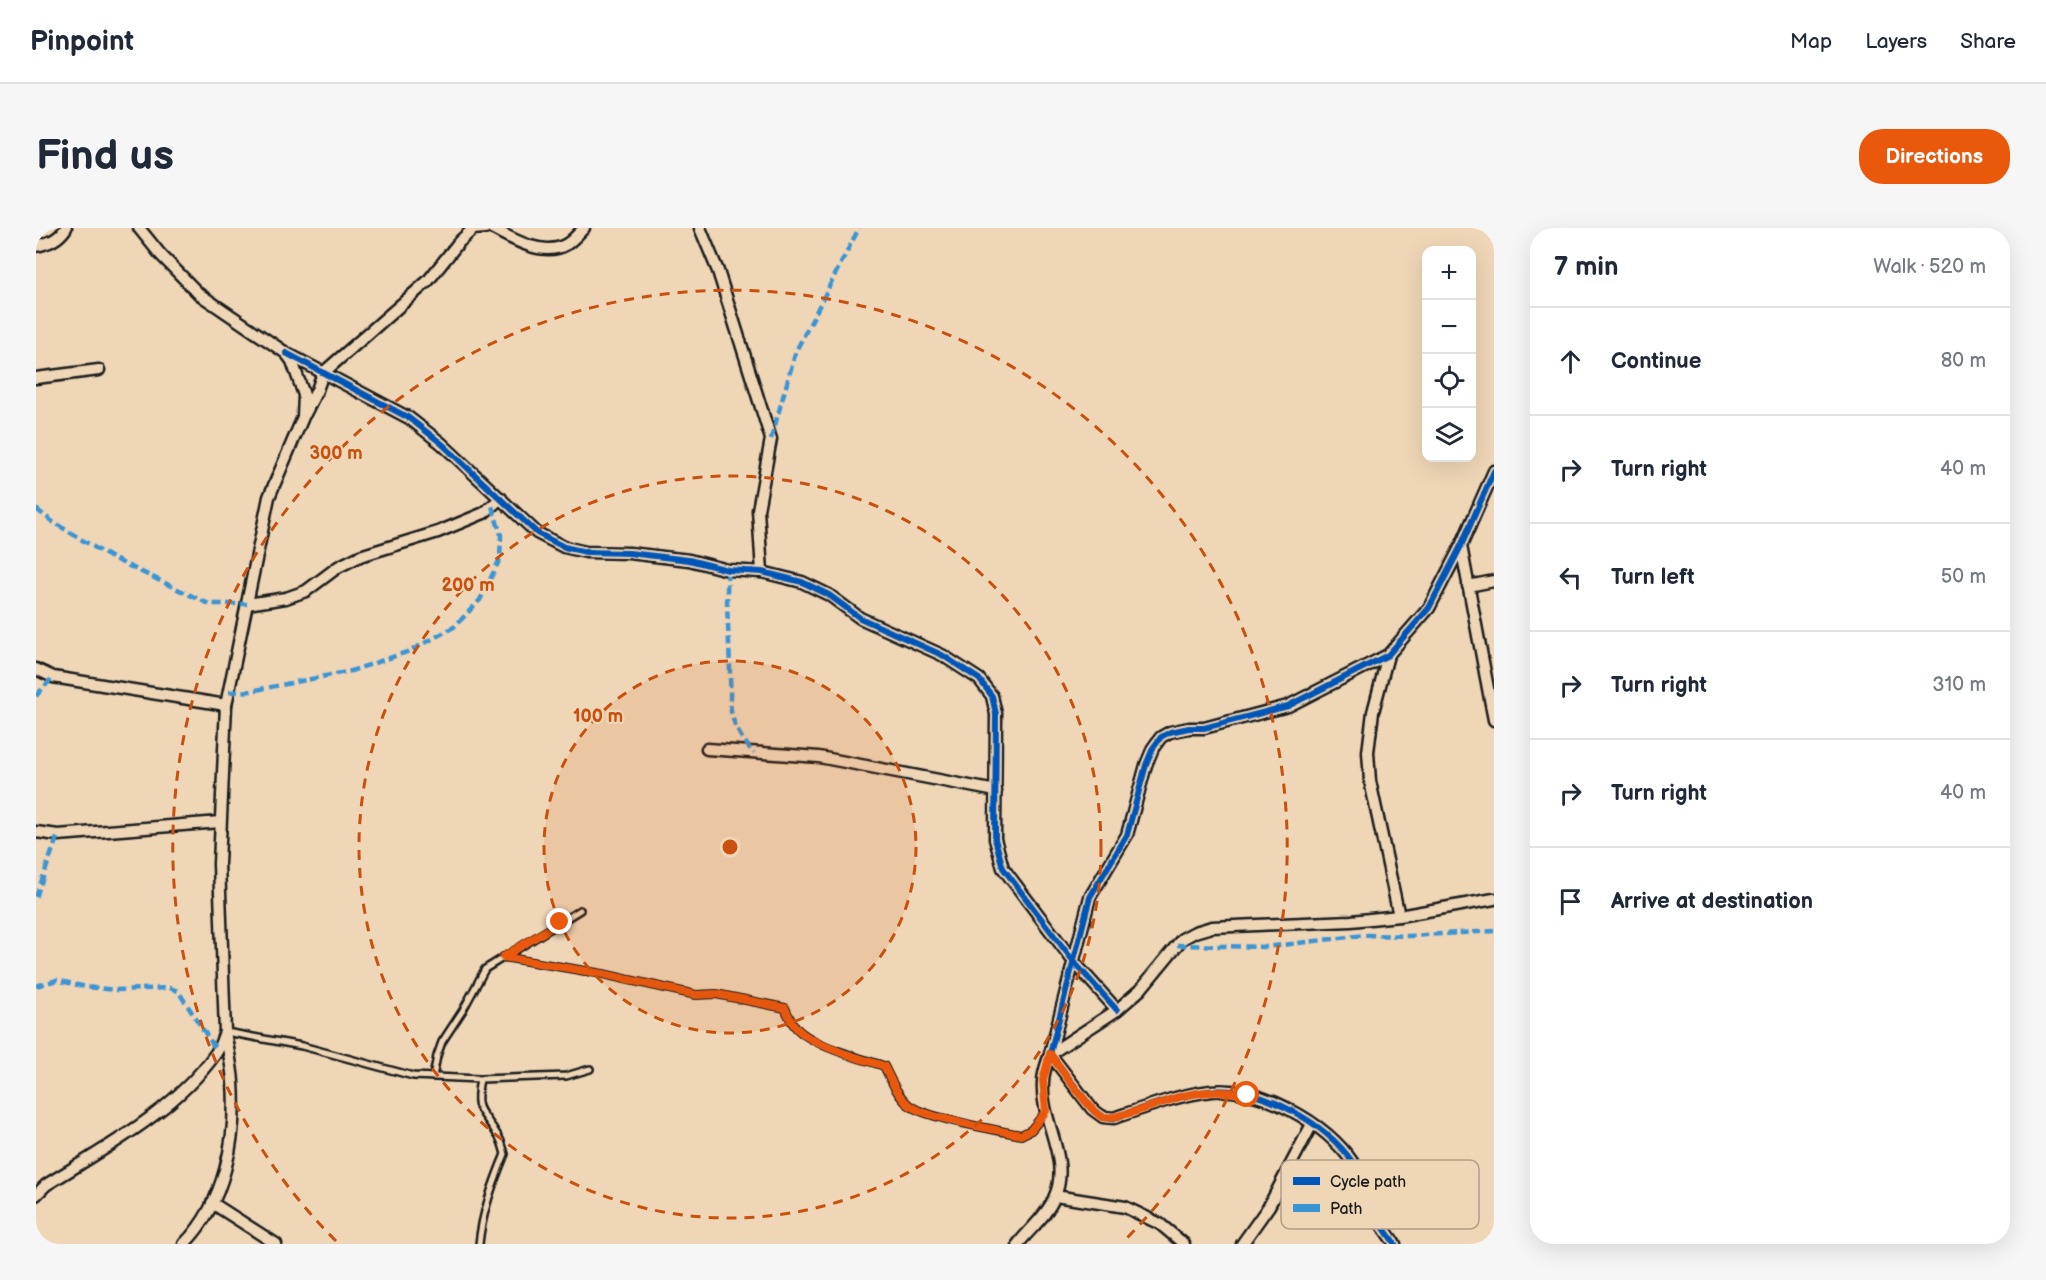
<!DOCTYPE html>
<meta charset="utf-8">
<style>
:root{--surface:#fff;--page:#f6f6f7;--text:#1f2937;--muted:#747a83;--line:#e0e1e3;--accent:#ea580c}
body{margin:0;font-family:"Balsamiq Sans",sans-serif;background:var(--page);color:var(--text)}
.controls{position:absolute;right:18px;top:18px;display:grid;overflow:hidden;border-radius:12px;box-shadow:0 6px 24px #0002}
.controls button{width:54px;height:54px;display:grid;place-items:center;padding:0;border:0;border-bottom:2px solid var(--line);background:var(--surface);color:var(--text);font:30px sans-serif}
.stop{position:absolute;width:18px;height:18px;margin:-14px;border:4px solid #ea580c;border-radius:50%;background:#fff}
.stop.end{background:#ea580c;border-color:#fff;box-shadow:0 2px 6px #0008}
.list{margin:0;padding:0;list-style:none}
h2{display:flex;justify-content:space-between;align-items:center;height:78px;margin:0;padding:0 24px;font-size:26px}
h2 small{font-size:20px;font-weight:400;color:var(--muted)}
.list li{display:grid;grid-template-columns:39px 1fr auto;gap:18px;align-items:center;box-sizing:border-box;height:108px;padding:0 24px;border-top:2px solid var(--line)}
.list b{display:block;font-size:22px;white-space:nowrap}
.list em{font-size:20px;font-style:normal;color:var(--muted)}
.icon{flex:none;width:33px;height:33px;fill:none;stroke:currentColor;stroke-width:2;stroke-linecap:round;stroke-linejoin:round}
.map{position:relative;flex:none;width:1458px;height:1016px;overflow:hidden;border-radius:24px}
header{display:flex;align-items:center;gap:36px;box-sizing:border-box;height:84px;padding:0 30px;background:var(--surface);border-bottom:2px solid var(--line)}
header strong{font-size:28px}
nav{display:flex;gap:33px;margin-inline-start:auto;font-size:21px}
.intro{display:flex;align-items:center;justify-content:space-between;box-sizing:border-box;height:144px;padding:0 36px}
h1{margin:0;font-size:42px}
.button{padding:15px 27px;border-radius:24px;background:var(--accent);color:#fff;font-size:21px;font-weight:700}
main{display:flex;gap:36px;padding:0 36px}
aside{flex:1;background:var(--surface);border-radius:24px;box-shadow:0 6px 24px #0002}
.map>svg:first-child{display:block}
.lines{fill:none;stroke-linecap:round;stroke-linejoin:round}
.service-casing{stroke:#1c1c1c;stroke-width:10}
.minor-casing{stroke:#1c1c1c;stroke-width:15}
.service{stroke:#efd6b7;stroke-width:5}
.minor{stroke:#efd6b7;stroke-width:10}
.quiet{stroke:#3a94d4;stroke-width:4.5;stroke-dasharray:9 4.5;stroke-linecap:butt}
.cycleway-casing{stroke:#efd6b7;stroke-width:10}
.cycleway{stroke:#0057b8;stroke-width:6}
.route{stroke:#ea580c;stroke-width:8}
.ring{fill:none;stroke:#c9500e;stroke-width:3;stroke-dasharray:10 8}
.key{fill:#efd6b7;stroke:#b09e88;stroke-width:1.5}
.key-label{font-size:16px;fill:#1c1c1c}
.centre{fill:#c9500e;stroke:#efd6b7;stroke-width:3}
.ring-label{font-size:18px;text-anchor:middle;font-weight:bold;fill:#c9500e;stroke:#efd6b7;stroke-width:4.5;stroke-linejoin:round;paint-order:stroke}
</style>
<header>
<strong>Pinpoint</strong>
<nav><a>Map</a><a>Layers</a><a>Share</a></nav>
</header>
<div class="intro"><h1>Find us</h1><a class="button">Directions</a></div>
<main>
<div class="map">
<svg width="1458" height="1016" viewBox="0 0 1458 1016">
<rect width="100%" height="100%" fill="#efd6b7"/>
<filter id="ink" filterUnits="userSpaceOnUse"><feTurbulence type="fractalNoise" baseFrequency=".0167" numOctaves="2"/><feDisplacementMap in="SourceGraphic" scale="12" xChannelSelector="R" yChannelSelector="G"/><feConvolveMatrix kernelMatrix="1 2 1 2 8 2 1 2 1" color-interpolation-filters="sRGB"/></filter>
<g filter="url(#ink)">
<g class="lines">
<g class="service-casing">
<g id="service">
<path d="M467,729L567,746L660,767L680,766L749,780C752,786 754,792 758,797C772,817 825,830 848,838C855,852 861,867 873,877C889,890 961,902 985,907L995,902L1009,885"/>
<path d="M190,804L266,818L377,848L444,851L530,848L554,841"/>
<path d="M397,849L401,828L406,814L427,782L449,741L544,682"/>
<path d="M443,1016C446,985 457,955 469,926C467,920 466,913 462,908C447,881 437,887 444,851"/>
</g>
</g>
<g class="minor-casing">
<g id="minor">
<path d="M456,0C476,11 508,30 531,16C537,12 543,5 548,0"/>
<path d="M664,0L682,43L735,211L722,282L726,344"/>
<path d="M0,18C13,15 22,12 30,0"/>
<path d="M250,125L373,190L405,215L501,305L528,319L550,324L593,325L653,332L692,342L726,344L766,354L793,367L824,390L906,427L943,451L956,468L960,486L959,611L967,640L1038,734L1081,782"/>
<path d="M0,150L63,142"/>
<path d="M269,186L281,162L287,145L392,53L423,14L437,1L449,0"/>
<path d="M1425,318L1458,492"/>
<path d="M1432,358L1458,353"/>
<path d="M211,376L250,370L270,363L302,339L324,328L402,304L448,285L465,270"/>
<path d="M1352,427L1337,484L1332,524L1334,553L1363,688"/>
<path d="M0,441L17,449L190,477"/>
<path d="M671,521L783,529L960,563"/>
<path d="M0,604L22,607L184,594"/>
<path d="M0,967L10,957C69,920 139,883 180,825C184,819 186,811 189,804L183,636L190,477L233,269L267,189L268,167L256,133L250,125L163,66L124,26L103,0"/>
<path d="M1019,968L1089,979L1124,996L1148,1016"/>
<path d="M176,975L240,1016"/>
<path d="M148,1016C189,975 201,910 197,854C196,838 192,821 189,804"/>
<path d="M982,1016C994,1001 1012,986 1019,968C1035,930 1004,893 1007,854C1007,844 1011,835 1014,826L1081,782L1104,762L1146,711L1159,704L1176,699L1315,693L1363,688L1458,671"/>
<path d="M1206,1016L1233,978L1276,896"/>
<path d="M1359,1016C1350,1003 1341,992 1334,978C1327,964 1326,948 1317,935C1290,895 1225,858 1175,863C1142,867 1110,879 1078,890L1067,889L1056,881L1014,826L1054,669L1091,607L1110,537L1117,520L1125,509L1134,504L1153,500H1168L1252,478L1352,427L1393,380L1425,318L1458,243"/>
</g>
</g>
<use href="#service" class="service"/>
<use href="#minor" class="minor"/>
<g class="quiet">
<path d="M735,211L760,123L823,0"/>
<path d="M0,281L17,294L74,329L173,376H211"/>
<path d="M692,342C689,378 694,413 694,448C695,464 692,478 698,494C702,506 710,516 718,525"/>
<path d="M193,464L215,463L315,443L374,423L418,399L444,372L464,331L465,307L456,278"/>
<path d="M0,468L17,449"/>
<path d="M0,669L22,607"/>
<path d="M1141,717L1230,719L1329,707L1373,708L1458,703"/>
<path d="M0,758L21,752L50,759L80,762L134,760L142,763L181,823"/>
</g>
<g class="cycleway-casing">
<g id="cycleway">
<path d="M250,125L373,190L405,215L501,305L528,319L550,324L593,325L653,332L692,342L726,344L766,354L793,367L824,390L906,427L943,451L956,468L960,486L959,611L967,640L1038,734L1081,782"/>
<path d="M1359,1016C1350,1003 1341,992 1334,978C1327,964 1326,948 1317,935C1290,895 1225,858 1175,863C1142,867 1110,879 1078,890L1067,889L1056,881L1014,826L1054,669L1091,607L1110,537L1117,520L1125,509L1134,504L1153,500H1168L1252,478L1352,427L1393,380L1425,318L1458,243"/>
</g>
</g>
<use href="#cycleway" class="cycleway"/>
</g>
</g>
<g class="lines" filter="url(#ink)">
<path class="route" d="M524,694L467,729L567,746L660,767L680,766L749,780C752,786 754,792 758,797C772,817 825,831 848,838C855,852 861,867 873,877C889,890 961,902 985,907L995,902L1010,883L1007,852L1014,826C1024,839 1055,885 1067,889C1079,893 1131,872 1147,868C1169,863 1189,862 1211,867"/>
</g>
<circle cx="694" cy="619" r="186" fill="#c9500e" fill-opacity=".12"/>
<g class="ring">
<circle cx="694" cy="619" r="186"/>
<circle cx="694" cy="619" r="371"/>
<path d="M300 1013A557 557 0 1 1 1088 1013"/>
</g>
<rect x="1245" y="932" width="198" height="69" rx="9" class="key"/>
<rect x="1257" y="949" width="27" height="8" fill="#0057b8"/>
<rect x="1257" y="976" width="27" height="8" fill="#3a94d4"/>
<g class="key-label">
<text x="1294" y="959">Cycle path</text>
<text x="1294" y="986">Path</text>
</g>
<circle cx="694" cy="619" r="9" class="centre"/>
<g class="ring-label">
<text x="300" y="231">300 m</text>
<text x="432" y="363">200 m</text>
<text x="562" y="494">100 m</text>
</g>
</svg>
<div class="controls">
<button>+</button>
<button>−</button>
<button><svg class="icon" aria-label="locate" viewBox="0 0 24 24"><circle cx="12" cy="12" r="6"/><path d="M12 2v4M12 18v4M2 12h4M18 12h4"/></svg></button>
<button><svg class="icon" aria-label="layers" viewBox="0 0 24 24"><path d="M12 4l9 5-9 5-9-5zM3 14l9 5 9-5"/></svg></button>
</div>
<div class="stop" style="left:1211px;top:867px"></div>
<div class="stop end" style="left:524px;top:694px"></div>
</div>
<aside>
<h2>7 min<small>Walk · 520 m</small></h2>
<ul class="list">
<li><svg class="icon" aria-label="ahead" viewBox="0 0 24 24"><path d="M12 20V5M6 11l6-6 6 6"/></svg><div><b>Continue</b></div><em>80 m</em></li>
<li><svg class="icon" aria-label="right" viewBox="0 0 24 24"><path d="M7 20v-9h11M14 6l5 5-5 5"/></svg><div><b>Turn right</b></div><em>40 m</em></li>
<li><svg class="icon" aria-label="left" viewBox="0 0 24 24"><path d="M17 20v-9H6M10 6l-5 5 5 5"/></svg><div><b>Turn left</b></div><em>50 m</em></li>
<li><svg class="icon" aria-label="right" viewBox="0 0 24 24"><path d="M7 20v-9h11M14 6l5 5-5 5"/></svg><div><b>Turn right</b></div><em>310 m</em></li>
<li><svg class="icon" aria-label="right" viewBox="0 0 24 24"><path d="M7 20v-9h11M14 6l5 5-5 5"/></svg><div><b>Turn right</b></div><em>40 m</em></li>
<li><svg class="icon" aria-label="arrive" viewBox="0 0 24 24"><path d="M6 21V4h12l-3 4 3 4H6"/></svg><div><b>Arrive at destination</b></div></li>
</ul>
</aside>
</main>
